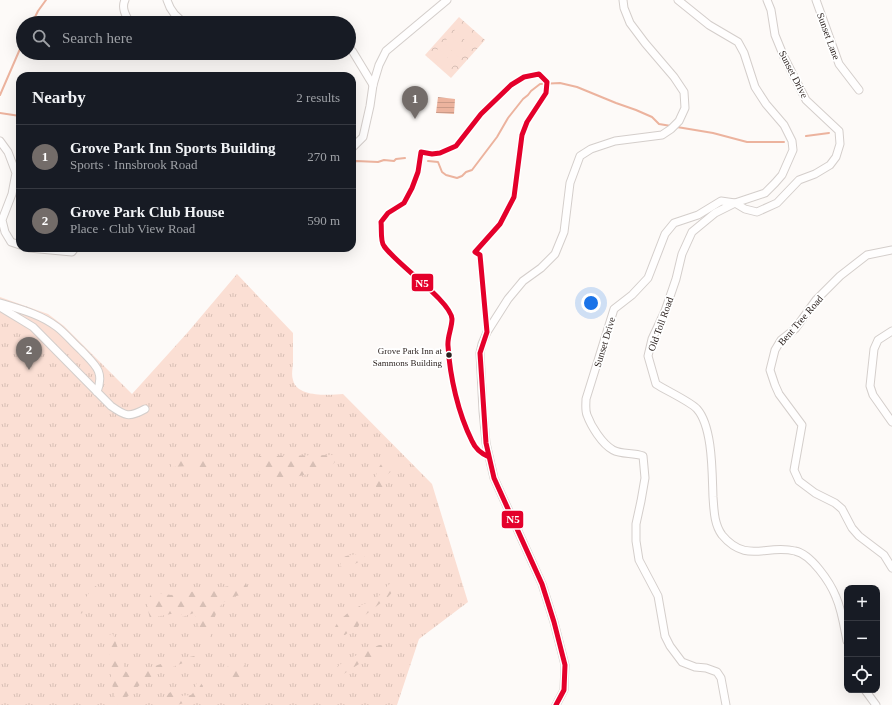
<!DOCTYPE html>
<meta charset="utf-8">
<style>
:root{--surface:#171b24;--page:#242831;--text:#f1f3f6;--muted:#9ea1a6;--line:#363941;--accent:#736c69}
body{margin:0;font-family:"Times New Roman",serif;background:var(--page);color:var(--text)}
.controls{position:absolute;right:12px;bottom:12px;display:grid;overflow:hidden;border-radius:8px;box-shadow:0 4px 16px #0002}
.controls button{width:36px;height:36px;display:grid;place-items:center;padding:0;border:0;border-bottom:1px solid var(--line);background:var(--surface);color:var(--text);font:20px sans-serif}
.you{position:absolute;left:591px;top:303px;width:14px;height:14px;margin:-10px;border:3px solid #fff;border-radius:50%;background:#1a73e8;box-shadow:0 0 0 6px #1a73e833}
.badge{display:grid;place-items:center;width:26px;height:26px;border-radius:50%;background:var(--accent);color:#fff;font-size:13px;font-weight:700}
.pin{position:absolute;translate:-50% -33px;filter:drop-shadow(0 1px 2px #0008)}
.pin::after{content:'';position:absolute;top:21px;width:14px;height:12px;background:inherit;clip-path:polygon(0 0,100% 0,50% 100%)}
.list{margin:0;padding:0;list-style:none}
h2{display:flex;justify-content:space-between;align-items:center;height:52px;margin:0;padding:0 16px;font-size:17px}
h2 small{font-size:13px;font-weight:400;color:var(--muted)}
.list li{display:grid;grid-template-columns:26px 1fr auto;gap:12px;align-items:center;box-sizing:border-box;height:64px;padding:0 16px;border-top:1px solid var(--line)}
.list b{display:block;font-size:15px;white-space:nowrap}
.list p{margin:0;font-size:13px;white-space:nowrap;color:var(--muted)}
.list em{font-size:13px;font-style:normal;color:var(--muted)}
.icon{flex:none;width:22px;height:22px;fill:none;stroke:currentColor;stroke-width:2;stroke-linecap:round;stroke-linejoin:round}
.map{position:relative;flex:none;width:892px;height:705px;overflow:hidden}
.search{position:absolute;background:var(--surface);box-shadow:0 4px 16px #0002;left:16px;top:16px;width:340px;height:44px;display:flex;align-items:center;gap:10px;box-sizing:border-box;padding:0 14px;border-radius:22px;color:var(--muted);font-size:15px}
.panel{position:absolute;background:var(--surface);box-shadow:0 4px 16px #0002;left:16px;top:72px;width:340px;height:180px;border-radius:12px}
.map>svg:first-child{display:block}
.grass{fill:url(#grass-tufts)}
.forest{fill:url(#forest-firs)}
.park{fill:url(#park-crowns)}
.pitch{fill:#fbdfd4}
.water{fill:url(#water-rules)}
.lines{fill:none;stroke-linecap:round;stroke-linejoin:round}
.stream{stroke:#ecb39e;stroke-width:2}
.minor-casing{stroke:#d4cecb;stroke-width:9}
.minor{stroke:#fffefe;stroke-width:7}
.bus-1-casing{stroke:#fff;stroke-width:8}
.bus-1{stroke:#e4002b;stroke-width:5}
.bus-dot{fill:#291f1c;stroke:#fff;stroke-width:1.5}
.labels{text-anchor:middle;stroke-width:3.5;stroke-linejoin:round;paint-order:stroke}
.bus-label{font-size:9px;fill:#291f1c;stroke:#fff;text-anchor:end}
.street-label{font-size:10px;fill:#291f1c;stroke:#fff}
.line-badge{stroke:#fff;stroke-width:1.5}
.badge-label{font-size:11px;text-anchor:middle;font-weight:bold;fill:#fff}
</style>
<div class="map">
<svg width="892" height="705" viewBox="0 0 892 705">
<defs>
<pattern id="grass-tufts" width="24" height="20" patternUnits="userSpaceOnUse"><rect width="24" height="20" fill="#fbdfd4"/><path d="M3 7l-1-3M5 7V3M7 7l1-3M15 17l-1-3M17 17v-4M19 17l1-3" fill="none" stroke="#d7bfb5"/></pattern>
<pattern id="forest-firs" width="22" height="20" patternUnits="userSpaceOnUse"><rect width="22" height="20" fill="#fbdfd4"/><path d="M5 1l3.5 6h-7zM16 11l3.5 6h-7z" fill="#d7bfb5"/></pattern>
<pattern id="park-crowns" width="20" height="18" patternUnits="userSpaceOnUse"><rect width="20" height="18" fill="#fbdfd4"/><path d="M2 6a3 3 0 1 1 6 0M12 15a3 3 0 1 1 6 0" fill="none" stroke="#d7bfb5"/></pattern>
<pattern id="water-rules" width="6" height="5" patternUnits="userSpaceOnUse"><rect width="6" height="5" fill="#ecb39e"/><path d="M0 2.5h6" fill="none" stroke="#ca9a88"/></pattern>
</defs>
<rect width="100%" height="100%" fill="#fdfaf8"/>
<path class="grass" d="M237,274L293,333C293,343 293,352 293,361C293,368 291,374 293,380C297,398 330,395 343,394L432,484L468,602L419,639L397,705H0V297L48,314L64,326L132,394L188,332Z"/>
<g class="forest">
<path d="M333,455L335,456V462L333,464C315,471 298,479 279,479C271,479 251,472 254,462C255,458 257,457 260,456Z"/>
<path d="M172,457H209L214,459L217,463L216,467L213,471L207,472L190,466L171,467Z"/>
<path d="M389,459L394,461L395,463L394,469L383,478L386,487L385,489L377,490C373,480 377,462 389,459Z"/>
<path d="M362,550L364,551C368,561 359,561 353,565C349,568 350,569 345,570L344,568L340,566C344,553 345,557 357,554L359,552Z"/>
<path d="M239,581L246,583L248,591L246,594C213,598 215,618 209,644L205,643L194,613L182,617L181,612L150,618C147,608 147,601 152,592L171,595L183,593L230,586Z"/>
<path d="M391,583H396V588L387,598L364,616L358,627L354,628L345,635H334C331,622 354,608 364,604C367,603 371,602 373,601C380,597 384,588 391,583Z"/>
<path d="M97,585L101,590L81,614L79,607L92,589Z"/>
<path d="M113,634L126,672L133,673L167,662L194,656L196,658L157,673L143,682L126,698V701L130,705H118C109,684 110,658 108,635Z"/>
<path d="M379,645H382L383,647V658L381,660L370,658L359,664L339,677H337L333,670L346,660Z"/>
<path d="M242,661L245,664L239,682L233,683L220,674L222,669Z"/>
<path d="M197,682H200L203,686L200,698L177,705H162C164,698 165,694 173,691L179,696L191,695L195,691L196,685Z"/>
</g>
<path class="park" d="M459,17L485,40L451,78L425,55Z"/>
<g class="pitch">
<path d="M461,23L478,38L471,46L454,30Z"/>
<path d="M450,36L467,51L460,58L443,43Z"/>
<path d="M438,49L455,64L448,72L431,56Z"/>
</g>
<path class="water" d="M438,97L455,99L454,114L436,113Z"/>
<g class="lines">
<g class="stream">
<path d="M32,23L38,11L46,0"/>
<path d="M0,95L23,42"/>
<path d="M0,113L20,116"/>
<path d="M677,127L713,133L747,142H784"/>
<path d="M806,136L829,133"/>
<path d="M428,161L438,162L442,172L446,175L457,178L462,176L466,172L472,170L497,137L508,118L523,99L528,95L531,91L540,84L560,83L577,87L616,103L636,110L652,117L659,124L671,126"/>
<path d="M353,165L356,161L378,162L384,160L394,161L396,159L405,158"/>
</g>
<g class="minor-casing">
<g id="minor">
<path d="M125,0C121,8 126,16 130,23"/>
<path d="M167,0C170,10 176,18 186,23"/>
<path d="M678,0L709,25L738,42L744,53L755,87L766,104L784,125L792,141L793,150L782,175L775,183L765,193L735,203L715,213L692,232L682,254L676,279L665,311L652,339L648,356L656,384C665,390 691,402 697,409C713,427 712,474 713,497C714,510 714,524 722,535C746,564 766,544 795,551C811,554 830,582 836,597C842,611 844,626 847,641"/>
<path d="M816,0L839,64L859,90"/>
<path d="M349,48L353,52L373,85"/>
<path d="M0,141L8,152L16,173L12,194L2,220L5,232L11,242L20,245"/>
<path d="M352,148L363,137L370,106L373,85L379,65L386,51L447,0"/>
<path d="M29,248L72,252L75,248"/>
<path d="M892,250L867,255L840,276L816,300L795,329L781,340L775,350L770,370L775,385L779,394L802,425L794,470L799,481L815,493L835,503L842,509L852,528L859,536L884,555L892,568"/>
<path d="M0,303C19,309 40,314 57,327C65,333 73,343 81,350C95,365 105,371 97,392"/>
<path d="M0,307L33,327L111,406C125,416 129,418 145,409"/>
<path d="M892,331L878,340L874,349L870,386L873,395L892,422"/>
<path d="M865,690L876,705"/>
<path d="M556,705L564,690L565,665L554,622L542,584L494,478L486,443L483,411L480,353L482,344L487,332L508,299L523,281L541,268L555,254L564,232L570,183L580,156L591,149L615,141L662,135L671,129L679,121L685,108L684,92L674,77L645,43L630,23L624,8L623,0"/>
<path d="M726,705L721,678L717,672L706,668L695,667L682,662L670,646L665,636L658,596L639,560L636,541V524L641,501L645,478L643,456C633,452 622,455 613,450C602,444 591,426 587,415C585,410 586,404 586,399L614,309L632,295L648,278L665,234L674,223L698,215L721,201L735,203L745,209L757,212L777,203L799,180L815,174L830,165L836,157L840,144L839,131L806,100L784,57L775,35L771,10L767,0"/>
</g>
</g>
<use href="#minor" class="minor"/>
<g class="bus-1-casing">
<path id="bus-1" d="M489,457C482,454 475,448 472,441C458,413 450,377 448,346C447,337 452,328 452,319C451,301 396,264 384,246C380,241 382,229 381,222L388,213L404,203L412,188L418,172L421,152L432,154L440,153L456,146L481,114L511,85L524,77L539,74L547,82L546,93L527,122L522,135L514,197L500,224L475,252L480,255L487,332L480,353L486,443L494,478L542,584L554,622L565,665L564,690L556,705"/>
</g>
<use href="#bus-1" class="bus-1"/>
</g>
<circle class="bus-dot" cx="449" cy="355" r="3.5"/>
<g class="labels">
<g class="bus-label">
<text x="442" y="354">Grove Park Inn at<tspan x="442" dy="12">Sammons Building</tspan></text>
</g>
<g class="street-label">
<text transform="translate(829 36) rotate(70)" y="4">Sunset Lane</text>
<text transform="translate(794 74) rotate(63)" y="4">Sunset Drive</text>
<text transform="translate(800 320) rotate(-49)" y="4">Bent Tree Road</text>
<text transform="translate(660 324) rotate(-70)" y="4">Old Toll Road</text>
<text transform="translate(604 342) rotate(-73)" y="4">Sunset Drive</text>
</g>
</g>
<g class="line-badge">
<rect x="411" y="273" width="23" height="19" rx="4" fill="#e4002b"/>
<rect x="501" y="510" width="23" height="19" rx="4" fill="#e4002b"/>
</g>
<g class="badge-label">
<text x="422" y="287">N5</text>
<text x="513" y="523">N5</text>
</g>
</svg>
<div class="controls">
<button>+</button>
<button>−</button>
<button><svg class="icon" aria-label="locate" viewBox="0 0 24 24"><circle cx="12" cy="12" r="6"/><path d="M12 2v4M12 18v4M2 12h4M18 12h4"/></svg></button>
</div>
<div class="you"></div>
<div class="pin badge" style="left:415px;top:119px">1</div>
<div class="pin badge" style="left:29px;top:370px">2</div>
<div class="search"><svg class="icon" aria-label="search" viewBox="0 0 24 24"><circle cx="10" cy="10" r="6"/><path d="M15 15l6 6"/></svg>Search here</div>
<section class="panel">
<h2>Nearby<small>2 results</small></h2>
<ul class="list">
<li><span class="badge">1</span><div><b>Grove Park Inn Sports Building</b><p>Sports · Innsbrook Road</p></div><em>270 m</em></li>
<li><span class="badge">2</span><div><b>Grove Park Club House</b><p>Place · Club View Road</p></div><em>590 m</em></li>
</ul>
</section>
</div>
